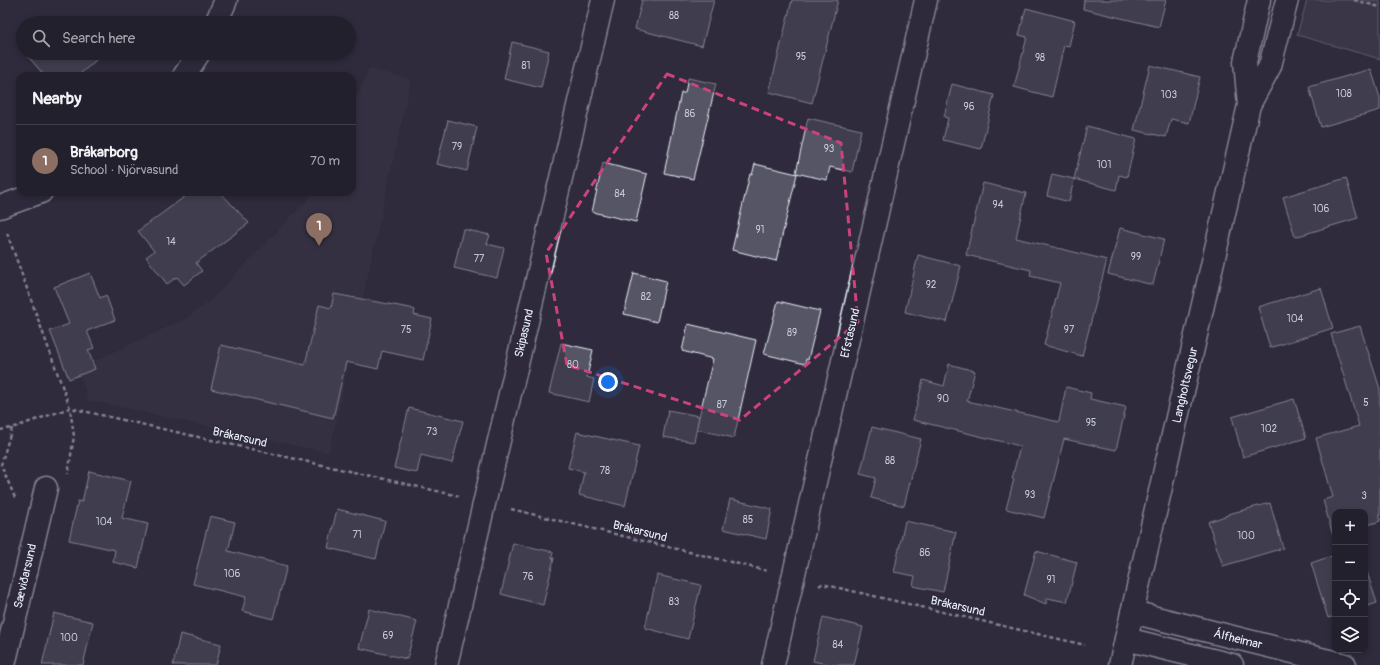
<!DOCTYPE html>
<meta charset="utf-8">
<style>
:root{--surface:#23202e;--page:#2b2836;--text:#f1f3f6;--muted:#a3a3aa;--line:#403e4a;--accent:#1a73e8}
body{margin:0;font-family:Pangolin,sans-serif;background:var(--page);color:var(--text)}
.controls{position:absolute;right:12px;bottom:12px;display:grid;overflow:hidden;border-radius:8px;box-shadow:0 2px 6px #0003}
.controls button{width:36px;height:36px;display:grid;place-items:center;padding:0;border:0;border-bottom:1px solid var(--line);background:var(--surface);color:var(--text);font:20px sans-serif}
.you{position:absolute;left:608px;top:382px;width:14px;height:14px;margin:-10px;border:3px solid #fff;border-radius:50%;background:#1a73e8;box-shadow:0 0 0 6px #1a73e833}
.badge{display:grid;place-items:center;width:26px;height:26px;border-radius:50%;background:var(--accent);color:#fff;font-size:13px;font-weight:700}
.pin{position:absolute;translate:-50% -33px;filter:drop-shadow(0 1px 2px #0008)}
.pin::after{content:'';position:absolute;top:21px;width:14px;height:12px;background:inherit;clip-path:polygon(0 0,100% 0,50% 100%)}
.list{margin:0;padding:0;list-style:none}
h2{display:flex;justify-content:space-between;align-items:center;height:52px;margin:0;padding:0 16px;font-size:17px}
h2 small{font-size:13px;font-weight:400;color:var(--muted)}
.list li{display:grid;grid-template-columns:26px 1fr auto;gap:12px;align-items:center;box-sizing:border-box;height:72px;padding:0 16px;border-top:1px solid var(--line)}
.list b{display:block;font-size:15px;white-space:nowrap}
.list p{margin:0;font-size:13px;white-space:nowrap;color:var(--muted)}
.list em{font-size:13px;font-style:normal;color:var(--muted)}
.icon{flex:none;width:22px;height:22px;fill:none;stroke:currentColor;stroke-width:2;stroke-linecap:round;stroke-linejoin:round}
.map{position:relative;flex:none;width:1380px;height:665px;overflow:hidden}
.search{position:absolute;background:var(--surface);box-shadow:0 2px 6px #0003;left:16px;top:16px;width:340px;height:44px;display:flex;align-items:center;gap:10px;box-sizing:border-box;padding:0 14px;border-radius:22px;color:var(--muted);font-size:15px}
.panel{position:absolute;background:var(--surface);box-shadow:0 2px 6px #0003;left:16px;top:72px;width:340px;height:124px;border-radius:12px}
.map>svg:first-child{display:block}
.built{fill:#3b3749}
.green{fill:#464455;stroke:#979aa6}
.building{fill:#575565;stroke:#e8f1f8}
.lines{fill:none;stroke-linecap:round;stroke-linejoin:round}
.minor-casing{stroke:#e8f1f8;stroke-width:25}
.path{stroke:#e8f1f8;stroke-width:2.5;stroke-dasharray:4 3;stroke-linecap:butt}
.minor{stroke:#2f2a3d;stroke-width:22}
.marked{fill:none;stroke:#ca437a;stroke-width:3;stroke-dasharray:8 5;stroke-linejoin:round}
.labels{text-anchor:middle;stroke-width:3;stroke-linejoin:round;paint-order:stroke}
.number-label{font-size:10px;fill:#c4cad3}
.street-label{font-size:12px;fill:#e8f1f8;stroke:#2f2a3d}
</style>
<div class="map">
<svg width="1380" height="665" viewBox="0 0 1380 665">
<rect width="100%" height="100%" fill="#2f2a3d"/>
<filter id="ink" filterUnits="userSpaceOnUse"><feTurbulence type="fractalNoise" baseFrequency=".025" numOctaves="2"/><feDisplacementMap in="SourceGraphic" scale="8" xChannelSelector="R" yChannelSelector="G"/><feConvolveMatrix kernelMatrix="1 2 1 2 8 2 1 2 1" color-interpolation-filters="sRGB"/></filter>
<g filter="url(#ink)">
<path class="built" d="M369,69L411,79L329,453L88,400L80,375L95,369L92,362L187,318L211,300L315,192H352V108Z"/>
<path class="green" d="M1307,0H1380V59L1297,35Z"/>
<g class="building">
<path d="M642,0H714L702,46L635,29Z"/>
<path d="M792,0H838L812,103L769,92Z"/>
<path d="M1084,0H1166L1159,27L1083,9Z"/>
<path d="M1026,8L1075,21L1069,46L1064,45L1052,97L1014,87L1027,37L1019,35Z"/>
<path d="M512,42L549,51L541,88L504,79Z"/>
<path d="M25,53H104L78,76H45Z"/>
<path d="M1150,65L1200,77L1189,123L1171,119L1166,137L1134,130Z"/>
<path d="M1371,69L1380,98V110L1321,127L1309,87Z"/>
<path d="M688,78L716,84L693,179L664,173L681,93H685Z"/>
<path d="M952,84L994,95L981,149L943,140L948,118L944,117Z"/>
<path d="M808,118L861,130L852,172L830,167L827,180L796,173Z"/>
<path d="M448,120L477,127L467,171L437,164Z"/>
<path d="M1087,126L1136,139L1127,177L1119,175L1116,190L1074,179Z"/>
<path d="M603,163L647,174L636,222L592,212Z"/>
<path d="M755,164L797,174L776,261L732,250L750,174L752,175Z"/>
<path d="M1052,174L1074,179L1069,202L1047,196Z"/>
<path d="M1346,178L1358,218L1295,237L1283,197Z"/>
<path d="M983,183L1026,193L1016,238L1107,260L1082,356L1044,345L1060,283L1030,276L1031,270L966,255Z"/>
<path d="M191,192H220L249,223L196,263L202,271L184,285L177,277L167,284L146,257L154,251L138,231Z"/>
<path d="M1120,228L1164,239L1153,285L1108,274Z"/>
<path d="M463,229L490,235L487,244L504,248L497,278L454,268Z"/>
<path d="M918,255L961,266L947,322L905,312Z"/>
<path d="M90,273L100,298L106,295L115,320L87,331L94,348L88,350L95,369L69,379L50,331L69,324L54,287Z"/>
<path d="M634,273L666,281L657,322L624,314Z"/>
<path d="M1321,288L1333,328L1270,348L1258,307Z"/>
<path d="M334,294L410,308L415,310L414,315L432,319L423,360L382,351L378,369L346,362L333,418L211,389L221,345L305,365L319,305L331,308Z"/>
<path d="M778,301L820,311L808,360L806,359L805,364L764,354Z"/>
<path d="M688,324L756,340L734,438L696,429L713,359L682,351Z"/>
<path d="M1360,326L1380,389V521L1365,526V512H1335V543L1323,500L1333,497L1316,438L1359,426L1331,334Z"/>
<path d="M561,343L593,350L587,377L594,379L589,402L549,393Z"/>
<path d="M949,364L975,371L967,401L1059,422L1066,387L1091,393L1090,399L1126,407L1116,450L1064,439L1044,518L1006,509L1014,479H1012L1020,446L913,420L923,380L944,386Z"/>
<path d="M1294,399L1306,438L1243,457L1232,417Z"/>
<path d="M409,408L463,421L452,463L421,455L417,473L394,468Z"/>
<path d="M668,410L699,416L694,442L663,437Z"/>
<path d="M872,427L921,439L904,506L871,498L876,478L860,474Z"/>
<path d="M577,432L639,446L625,506L579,495L584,472L568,468Z"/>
<path d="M89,471L131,481L122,518L148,524L138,568L113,562L115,550L69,540L78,501L82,502Z"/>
<path d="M730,499L772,509L766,539L723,529Z"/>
<path d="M1270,503L1283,548L1223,566L1208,522L1228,515V514Z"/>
<path d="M337,509L385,521L376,559L328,548Z"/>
<path d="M210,516L235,522L228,551L287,566L273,619L242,611L246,597L193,584Z"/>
<path d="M905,521L956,532L943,592L913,586L915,576L894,572Z"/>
<path d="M513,543L553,552L552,558H554L543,605L501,594Z"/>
<path d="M1036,551L1077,562L1067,602L1047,598L1046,604L1024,595Z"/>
<path d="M1335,555V616L1328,618L1311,563Z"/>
<path d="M1365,566L1377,603L1365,607Z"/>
<path d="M657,575L701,585L688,639L645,628Z"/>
<path d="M369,609L417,621L407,659L359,648Z"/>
<path d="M54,613L93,622L83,665H42Z"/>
<path d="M823,617L863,627L854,665H831L813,661Z"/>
<path d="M180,634L221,644L216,665H173Z"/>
</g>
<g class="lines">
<g class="minor-casing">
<g id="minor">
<path d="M216,23L226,0"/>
<path d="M184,76L199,53"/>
<path d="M1249,105L1245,62L1259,0"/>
<path d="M0,207L41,192"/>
<path d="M1132,612L1345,665"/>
<path d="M1126,639L1232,665"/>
<path d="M4,665L46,488"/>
<path d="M446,665L603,0"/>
<path d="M773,665L926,0"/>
<path d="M1120,665L1249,105L1270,66L1287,0"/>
</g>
</g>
<g class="path">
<path d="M1354,0L1380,7"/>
<path d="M7,233L70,408L74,436L68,474"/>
<path d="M12,428L1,465L16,500"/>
<path d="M0,430L12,428L70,408L459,496"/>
<path d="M511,509L768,571"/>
<path d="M819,586L822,584L1085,645"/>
</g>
<use href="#minor" class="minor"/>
</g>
</g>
<path d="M0 0H1380V665H0ZM667,74L841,143L858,322L740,420L567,365L546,253Z" fill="#2f2a3d" fill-opacity=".55" fill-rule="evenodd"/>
<path class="marked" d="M667,74L841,143L858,322L740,420L567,365L546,253Z"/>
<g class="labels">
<g class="number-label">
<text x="674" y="19">88</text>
<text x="801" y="60">95</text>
<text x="1040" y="61">98</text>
<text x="526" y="69">81</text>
<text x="1344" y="97">108</text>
<text x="1169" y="98">103</text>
<text x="969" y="110">96</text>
<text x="690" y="117">86</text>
<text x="457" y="150">79</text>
<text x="829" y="152">93</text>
<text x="1104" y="168">101</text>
<text x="620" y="197">84</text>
<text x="998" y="208">94</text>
<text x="1321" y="212">106</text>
<text x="760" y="233">91</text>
<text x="171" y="245">14</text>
<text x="1136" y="260">99</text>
<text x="479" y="262">77</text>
<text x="931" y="288">92</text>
<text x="646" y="300">82</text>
<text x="1295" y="322">104</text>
<text x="406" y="333">75</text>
<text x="1069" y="333">97</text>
<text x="792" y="336">89</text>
<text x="573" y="368">80</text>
<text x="943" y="402">90</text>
<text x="1366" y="406">5</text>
<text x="722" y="408">87</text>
<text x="1091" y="426">95</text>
<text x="1269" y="432">102</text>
<text x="432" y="435">73</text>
<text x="890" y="464">88</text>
<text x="605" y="474">78</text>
<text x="1030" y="498">93</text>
<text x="1364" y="499">3</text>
<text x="748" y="523">85</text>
<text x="104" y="525">104</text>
<text x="357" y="538">71</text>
<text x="1246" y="539">100</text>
<text x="925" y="556">86</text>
<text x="232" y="577">106</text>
<text x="528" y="580">76</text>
<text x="1051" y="583">91</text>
<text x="674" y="605">83</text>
<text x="388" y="639">69</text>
<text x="69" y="641">100</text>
<text x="838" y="648">84</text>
</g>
<g class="street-label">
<text transform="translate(524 333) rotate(-77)" y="4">Skipasund</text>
<text transform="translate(850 333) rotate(-77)" y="4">Efstasund</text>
<text transform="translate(1185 385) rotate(-77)" y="4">Langholtsvegur</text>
<text transform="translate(240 437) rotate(13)" y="4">Brákarsund</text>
<text transform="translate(640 531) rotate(14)" y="4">Brákarsund</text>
<text transform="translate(25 576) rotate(-77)" y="4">Sæviðarsund</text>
<text transform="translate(958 606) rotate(13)" y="4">Brákarsund</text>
<text transform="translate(1238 639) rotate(14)" y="4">Álfheimar</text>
</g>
</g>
</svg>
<div class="controls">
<button>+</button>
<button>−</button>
<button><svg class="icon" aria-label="locate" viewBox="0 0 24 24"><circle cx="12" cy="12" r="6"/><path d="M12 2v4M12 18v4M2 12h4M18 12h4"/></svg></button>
<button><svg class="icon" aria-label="layers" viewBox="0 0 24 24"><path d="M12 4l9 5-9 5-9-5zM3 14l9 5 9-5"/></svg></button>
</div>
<div class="you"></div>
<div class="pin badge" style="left:319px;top:246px;background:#8d6e63">1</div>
<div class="search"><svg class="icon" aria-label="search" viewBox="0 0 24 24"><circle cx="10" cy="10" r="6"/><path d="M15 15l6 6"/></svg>Search here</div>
<section class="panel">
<h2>Nearby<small></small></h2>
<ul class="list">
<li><span class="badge" style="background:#8d6e63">1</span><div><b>Brákarborg</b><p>School · Njörvasund</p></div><em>70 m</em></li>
</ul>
</section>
</div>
